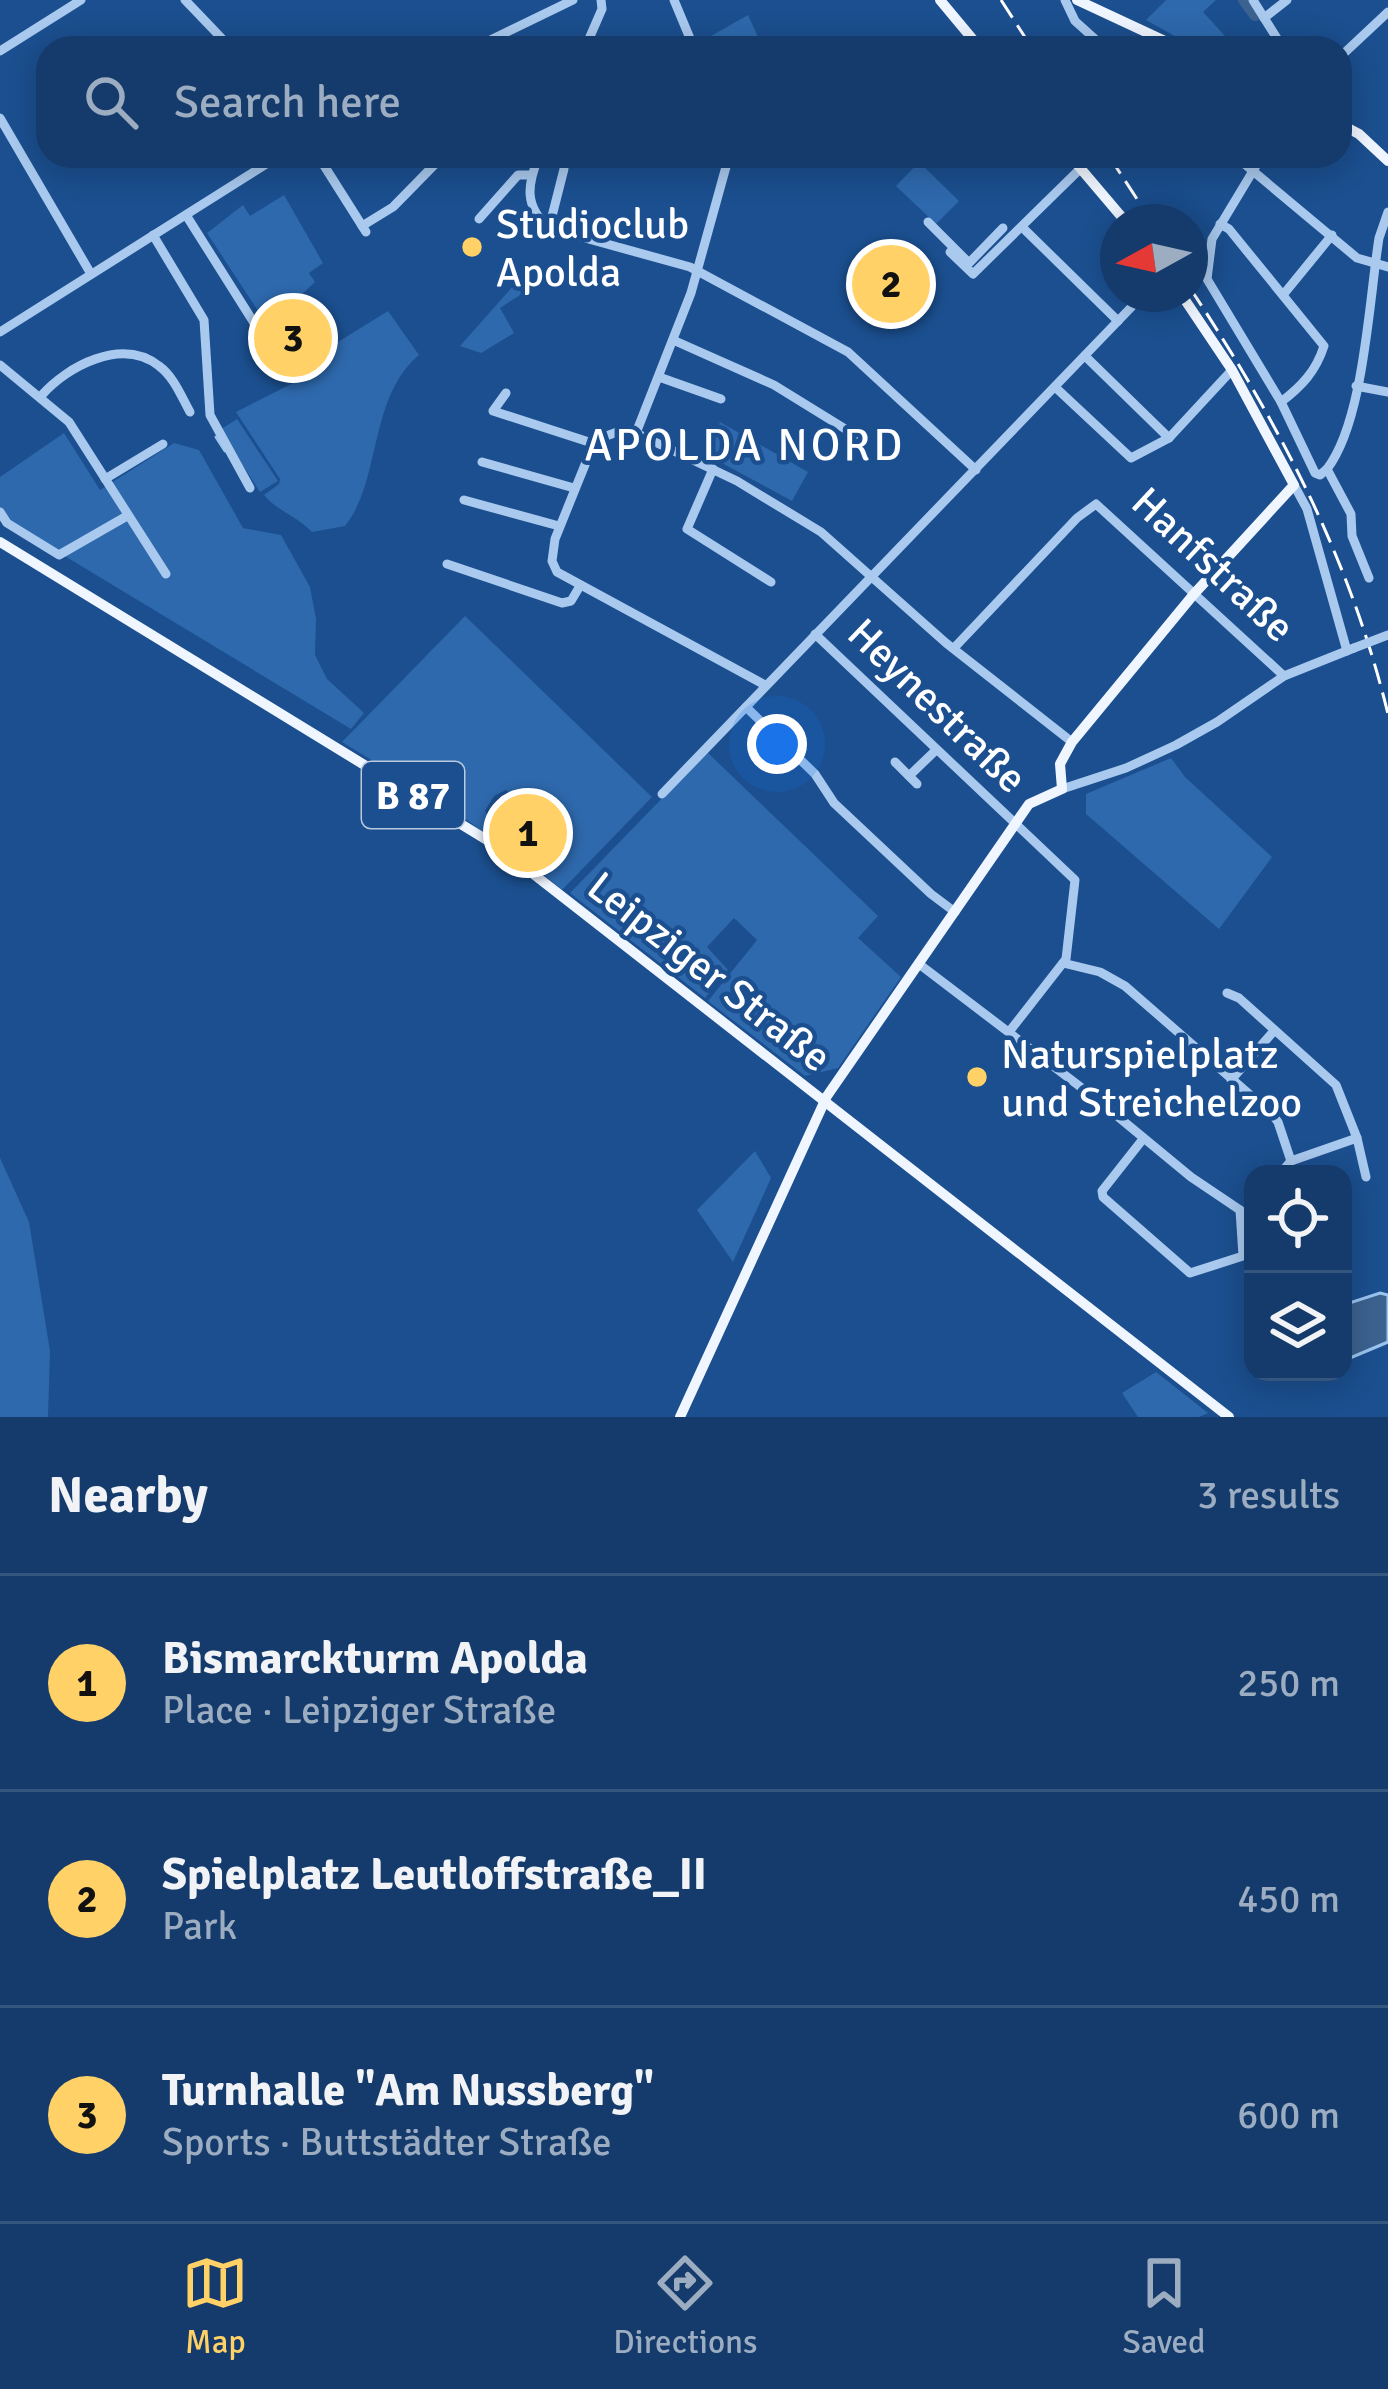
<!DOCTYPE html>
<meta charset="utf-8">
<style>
:root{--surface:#143b6b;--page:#1d4271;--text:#f1f3f6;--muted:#9dadc1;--line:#33557e;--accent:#ffd166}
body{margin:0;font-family:Signika,sans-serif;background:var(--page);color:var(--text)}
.controls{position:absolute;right:36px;bottom:36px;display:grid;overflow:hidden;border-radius:24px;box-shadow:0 6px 30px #0003}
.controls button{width:108px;height:108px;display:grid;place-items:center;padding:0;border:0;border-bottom:3px solid var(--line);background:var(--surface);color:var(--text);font:60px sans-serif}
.compass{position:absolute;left:1100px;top:204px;width:108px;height:108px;border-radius:50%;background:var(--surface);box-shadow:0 6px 30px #0003;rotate:262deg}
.you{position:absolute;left:777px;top:744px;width:42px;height:42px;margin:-30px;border:9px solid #fff;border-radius:50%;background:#1a73e8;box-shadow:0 0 0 18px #1a73e833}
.badge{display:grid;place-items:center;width:78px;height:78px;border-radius:50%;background:var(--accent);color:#111;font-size:39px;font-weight:700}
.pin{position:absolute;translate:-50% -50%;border:6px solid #fff;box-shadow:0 3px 12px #0006}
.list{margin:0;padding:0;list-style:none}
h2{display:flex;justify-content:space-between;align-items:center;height:156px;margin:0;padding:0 48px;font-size:51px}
h2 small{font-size:39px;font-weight:400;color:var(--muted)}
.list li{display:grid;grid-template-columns:78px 1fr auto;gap:36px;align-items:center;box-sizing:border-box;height:216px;padding:0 48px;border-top:3px solid var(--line)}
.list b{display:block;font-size:45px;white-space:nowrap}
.list p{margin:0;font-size:39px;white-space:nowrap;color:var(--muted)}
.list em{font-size:39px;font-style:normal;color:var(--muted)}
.icon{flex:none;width:66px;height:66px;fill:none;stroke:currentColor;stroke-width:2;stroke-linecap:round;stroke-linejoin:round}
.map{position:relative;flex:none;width:1388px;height:1417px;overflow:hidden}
.search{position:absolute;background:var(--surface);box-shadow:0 6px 30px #0003;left:36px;right:36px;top:36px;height:132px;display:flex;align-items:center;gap:30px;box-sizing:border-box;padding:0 42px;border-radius:36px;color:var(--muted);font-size:45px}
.sheet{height:804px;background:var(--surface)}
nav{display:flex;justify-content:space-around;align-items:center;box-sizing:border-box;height:168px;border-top:3px solid var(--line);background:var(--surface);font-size:33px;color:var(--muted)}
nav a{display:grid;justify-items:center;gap:6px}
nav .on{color:var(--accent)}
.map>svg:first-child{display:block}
.green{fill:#2e69ad}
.water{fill:#3c6290;stroke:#9cc4f0;stroke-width:3}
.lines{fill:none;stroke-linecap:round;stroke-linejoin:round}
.stream{stroke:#9cc4f0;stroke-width:3}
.river{stroke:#3c6290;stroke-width:12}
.minor{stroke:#a9c9ee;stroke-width:9}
.major{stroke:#f0f6ff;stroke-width:10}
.rail{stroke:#fff;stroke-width:3;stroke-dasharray:21 9;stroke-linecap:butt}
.minor-bridge{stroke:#a9c9ee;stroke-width:9}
.poi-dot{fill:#ffd166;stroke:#1b4f8f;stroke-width:4.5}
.labels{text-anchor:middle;stroke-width:9;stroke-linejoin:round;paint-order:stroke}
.shield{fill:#1b4f8f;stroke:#bbcadd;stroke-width:3}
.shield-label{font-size:39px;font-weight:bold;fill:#fff}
.poi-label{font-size:42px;fill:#fff;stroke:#1b4f8f;text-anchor:start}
.street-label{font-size:42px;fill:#fff;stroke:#1b4f8f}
.neighbourhood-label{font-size:45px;letter-spacing:3px;fill:#fff;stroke:#1b4f8f}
</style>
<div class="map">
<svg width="1388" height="1417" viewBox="0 0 1388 1417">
<rect width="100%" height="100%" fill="#1b4f8f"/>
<g class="green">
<path d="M1166,0H1216L1203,12L1236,48L1189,44L1146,20Z"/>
<path d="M748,15L763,48H708L704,40Z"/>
<path d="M919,162L959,201L936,224L896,186Z"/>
<path d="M284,195L323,263L309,273L315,282L268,326L207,233L243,205L250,216Z"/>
<path d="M879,248L907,277C883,301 881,312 848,295L845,286L860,256L867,250L873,254Z"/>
<path d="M521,277L539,283L500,308L514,333L481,353L460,346Z"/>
<path d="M388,311L419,355C368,398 382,480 345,526L312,532C297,516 277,511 264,495L279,484L280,479L236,412L301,379L296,368Z"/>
<path d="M237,419L278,481L260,492L220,430Z"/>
<path d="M720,422L808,472L792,501L707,455Z"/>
<path d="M64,433L100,490L174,443L199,450L243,528L281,535L310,587L316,619L315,655L327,679L364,713L351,729L10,523L0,507V477Z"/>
<path d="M465,616L652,797L562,890L524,858L526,852L544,848L556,838L506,790L494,796L485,811L490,819L501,821L506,834L497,842L452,809L342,742Z"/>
<path d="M707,752L878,916L858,938L901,977L838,1068L805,1076L708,1001L757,940L734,918L707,947L728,970L705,998L570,893Z"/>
<path d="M1171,758L1185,777L1272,857L1219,929L1086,814V794Z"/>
<path d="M755,1151L771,1178L733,1262L697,1210Z"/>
<path d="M0,1158L29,1222L50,1351L48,1417H0Z"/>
<path d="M1156,1372L1208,1413L1199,1417H1138L1122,1393Z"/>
</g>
<path class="water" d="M1380,1293L1388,1295V1342L1343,1361V1305Z"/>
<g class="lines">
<path class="stream" d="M216,437L225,451"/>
<path class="river" d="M1244,0L1255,15"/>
<g class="minor">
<path d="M185,0L231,48"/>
<path d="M674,0L694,48"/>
<path d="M1065,0L1075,21L1105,48"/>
<path d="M1253,0L1283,48"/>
<path d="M1264,18L1287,0"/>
<path d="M474,48L573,0"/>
<path d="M585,48L602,9L601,0"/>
<path d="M0,51L81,0"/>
<path d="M1340,57L1388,12"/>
<path d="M0,118L91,274"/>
<path d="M318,156L366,232"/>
<path d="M539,156C527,185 524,206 549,228L690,267L848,352L976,470"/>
<path d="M1235,156L1357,258L1388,267"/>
<path d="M1262,156L1212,239L1207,279L1281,402L1315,473L1320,475L1327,469"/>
<path d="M186,215L285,372"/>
<path d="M479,219L518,175H531"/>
<path d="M928,222L969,263L1003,228"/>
<path d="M1220,224L1229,229L1324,346C1316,371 1302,386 1281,402"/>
<path d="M362,226L393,207L443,156"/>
<path d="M549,228L564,169"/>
<path d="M1023,228L1118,321"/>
<path d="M153,235L204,320L210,415L250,488"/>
<path d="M950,252L973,274L1080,169"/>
<path d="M1283,295L1332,235"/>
<path d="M0,332L279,156"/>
<path d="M673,340L774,385L855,435"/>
<path d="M1085,356L1169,438"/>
<path d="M0,365L69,422L166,574"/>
<path d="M659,377L721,399"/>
<path d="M1356,386L1388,392"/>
<path d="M1055,387L1131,458L1169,438L1232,370"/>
<path d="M506,393L493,411L592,443"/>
<path d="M41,396C67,366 122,337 159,366C174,377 181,396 190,412"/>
<path d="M636,433L691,293L729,156"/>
<path d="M482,462L574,488"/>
<path d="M713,469L687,529L771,582"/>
<path d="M1327,469C1364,421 1369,300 1379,238L1388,212"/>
<path d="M1327,469L1351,514L1352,536L1369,578"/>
<path d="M105,479L163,444"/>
<path d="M1294,485L1307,509L1347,651"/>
<path d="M464,500L559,526"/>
<path d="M0,512L7,523L59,555L127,516"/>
<path d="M447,564L562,603L571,601L580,586"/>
<path d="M815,634L1075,880L1066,959L1009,1032"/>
<path d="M954,648L1077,518L1096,504L1284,676"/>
<path d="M765,685L557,572L552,561L555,539L595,440L620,431L636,433L737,481L821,532L946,643L1072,742"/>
<path d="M746,707L815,774L834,803L931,894L955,912"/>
<path d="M895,762L917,784"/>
<path d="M909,776L936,750"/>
<path d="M1062,789L1126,768L1176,745L1217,722L1284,676L1354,648"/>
<path d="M662,794L1144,294"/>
<path d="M1063,963L1100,972L1125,986L1271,1113L1278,1122L1291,1161"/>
<path d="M919,964L1099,1101L1191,1177L1240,1210"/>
<path d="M1227,993L1239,998L1336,1085L1357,1138L1366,1177"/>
<path d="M1231,1080L1273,1032"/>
<path d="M1143,1139L1102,1191L1103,1197L1190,1273L1243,1256L1240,1210"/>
<path d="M1280,1174L1291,1161L1357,1138"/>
</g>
<g class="major">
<path d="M940,0L980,48"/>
<path d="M1077,0L1180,48"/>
<path d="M1340,124L1359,134L1388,161"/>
<path d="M1070,156L1126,222"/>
<path d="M0,542L500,848L1229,1417"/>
<path d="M680,1417L827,1096L1029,804L1062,789L1060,764L1072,742L1194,594L1294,485L1232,370L1181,294"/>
</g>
<g class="rail">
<path d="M1001,0L1032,48"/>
<path d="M1109,156L1152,222"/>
<path d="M1190,288C1278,421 1350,558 1388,714"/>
</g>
<path class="minor-bridge" d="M1354,648L1388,635"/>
</g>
<g class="poi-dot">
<circle cx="472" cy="247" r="12"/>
<circle cx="977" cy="1077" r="12"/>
</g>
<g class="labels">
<rect class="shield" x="362" y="762" width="102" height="66" rx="9"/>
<g class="shield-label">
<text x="413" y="809">B 87</text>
</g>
<g class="poi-label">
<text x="496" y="238">Studioclub<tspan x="496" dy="48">Apolda</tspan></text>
<text x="1001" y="1068">Naturspielplatz<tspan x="1001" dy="48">und Streichelzoo</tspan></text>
</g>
<g class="street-label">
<text transform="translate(1214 564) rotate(43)" y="15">Hanfstraße</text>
<text transform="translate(938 705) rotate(44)" y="15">Heynestraße</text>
<text transform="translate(710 971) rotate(38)" y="15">Leipziger Straße</text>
</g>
<g class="neighbourhood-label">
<text x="745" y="460">APOLDA NORD</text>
</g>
</g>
</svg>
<div class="controls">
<button><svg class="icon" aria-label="locate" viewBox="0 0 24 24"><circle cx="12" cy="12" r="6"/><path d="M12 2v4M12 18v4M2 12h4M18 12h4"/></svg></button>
<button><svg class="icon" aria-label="layers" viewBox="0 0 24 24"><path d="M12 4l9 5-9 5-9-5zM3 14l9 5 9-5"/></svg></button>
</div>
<svg class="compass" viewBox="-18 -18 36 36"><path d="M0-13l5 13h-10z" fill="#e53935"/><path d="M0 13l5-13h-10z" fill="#9dadc1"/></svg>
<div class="you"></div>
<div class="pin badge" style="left:528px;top:833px">1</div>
<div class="pin badge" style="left:891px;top:284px">2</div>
<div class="pin badge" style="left:293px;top:338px">3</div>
<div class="search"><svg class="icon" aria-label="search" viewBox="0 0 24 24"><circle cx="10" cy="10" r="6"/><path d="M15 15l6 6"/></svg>Search here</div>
</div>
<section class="sheet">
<h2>Nearby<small>3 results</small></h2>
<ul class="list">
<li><span class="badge">1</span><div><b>Bismarckturm Apolda</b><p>Place · Leipziger Straße</p></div><em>250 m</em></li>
<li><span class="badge">2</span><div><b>Spielplatz Leutloffstraße_II</b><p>Park</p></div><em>450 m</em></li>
<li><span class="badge">3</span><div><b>Turnhalle &quot;Am Nussberg&quot;</b><p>Sports · Buttstädter Straße</p></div><em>600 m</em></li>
</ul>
</section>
<nav>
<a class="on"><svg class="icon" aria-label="map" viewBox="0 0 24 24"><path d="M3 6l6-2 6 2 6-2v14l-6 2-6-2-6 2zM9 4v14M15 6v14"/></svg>Map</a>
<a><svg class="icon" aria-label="directions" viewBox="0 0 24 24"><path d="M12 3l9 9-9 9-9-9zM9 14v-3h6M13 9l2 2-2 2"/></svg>Directions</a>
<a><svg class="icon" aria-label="saved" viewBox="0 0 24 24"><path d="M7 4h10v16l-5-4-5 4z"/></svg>Saved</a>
</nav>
